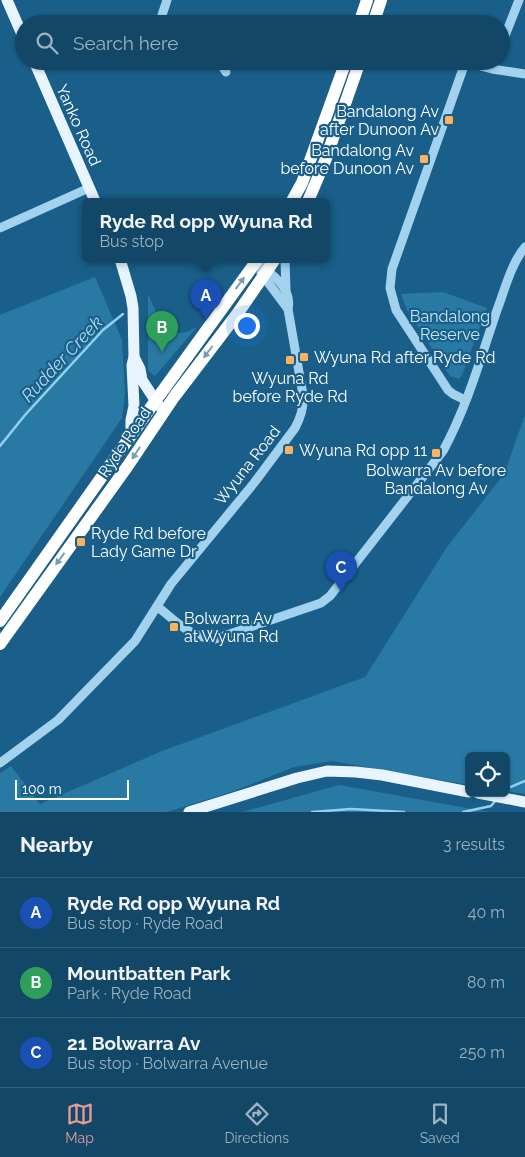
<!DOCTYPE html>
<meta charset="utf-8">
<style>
:root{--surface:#134767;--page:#1c4e6d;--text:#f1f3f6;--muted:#9db2c0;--line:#325f7b;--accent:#e69b98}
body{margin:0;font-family:Raleway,sans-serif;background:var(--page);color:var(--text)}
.controls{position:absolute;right:15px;bottom:15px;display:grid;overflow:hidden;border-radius:8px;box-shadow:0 1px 4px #0004}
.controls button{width:45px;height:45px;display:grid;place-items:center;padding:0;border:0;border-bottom:1px solid var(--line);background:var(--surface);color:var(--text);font:25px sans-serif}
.scale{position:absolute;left:15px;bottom:12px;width:114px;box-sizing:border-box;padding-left:5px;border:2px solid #fff;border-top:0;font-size:14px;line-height:18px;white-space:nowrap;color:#fff;-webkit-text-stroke:4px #195f89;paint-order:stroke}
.you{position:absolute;left:246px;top:325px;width:18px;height:18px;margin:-12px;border:4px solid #fff;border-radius:50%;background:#1a73e8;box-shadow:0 0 0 8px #1a73e833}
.badge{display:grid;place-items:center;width:32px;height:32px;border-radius:50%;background:var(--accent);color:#fff;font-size:16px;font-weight:700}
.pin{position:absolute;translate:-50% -41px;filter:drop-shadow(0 1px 2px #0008)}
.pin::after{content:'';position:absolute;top:26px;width:18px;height:15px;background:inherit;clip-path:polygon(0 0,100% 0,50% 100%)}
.popup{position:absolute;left:82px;top:198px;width:248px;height:65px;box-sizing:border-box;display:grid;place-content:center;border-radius:8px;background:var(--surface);filter:drop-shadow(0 1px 4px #0005);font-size:16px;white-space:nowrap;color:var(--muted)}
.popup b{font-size:19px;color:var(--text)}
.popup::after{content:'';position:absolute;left:50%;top:100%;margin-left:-10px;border:10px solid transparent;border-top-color:var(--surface)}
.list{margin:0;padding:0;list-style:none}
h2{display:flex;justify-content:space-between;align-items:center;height:65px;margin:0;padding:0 20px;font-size:21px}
h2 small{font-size:16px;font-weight:400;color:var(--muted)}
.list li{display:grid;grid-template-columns:32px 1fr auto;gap:15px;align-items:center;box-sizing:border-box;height:70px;padding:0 20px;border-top:1px solid var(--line)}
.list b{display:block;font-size:19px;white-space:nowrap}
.list p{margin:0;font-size:16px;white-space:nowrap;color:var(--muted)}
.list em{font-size:16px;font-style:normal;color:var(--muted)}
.icon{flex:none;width:28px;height:28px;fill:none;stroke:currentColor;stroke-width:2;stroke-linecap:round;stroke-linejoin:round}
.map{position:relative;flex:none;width:525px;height:812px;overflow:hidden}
.search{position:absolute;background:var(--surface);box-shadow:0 1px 4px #0004;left:15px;right:15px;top:15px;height:55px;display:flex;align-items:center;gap:12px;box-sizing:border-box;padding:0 18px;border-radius:28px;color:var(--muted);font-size:19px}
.sheet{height:275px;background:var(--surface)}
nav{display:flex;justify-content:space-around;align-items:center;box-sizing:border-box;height:70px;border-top:1px solid var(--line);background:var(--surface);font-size:14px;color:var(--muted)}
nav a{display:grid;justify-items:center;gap:2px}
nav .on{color:var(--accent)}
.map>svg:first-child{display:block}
.green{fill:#2979a5}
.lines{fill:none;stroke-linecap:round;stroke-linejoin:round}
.stream{stroke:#94d0ef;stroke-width:2.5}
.minor{stroke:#a2d2ed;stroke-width:9}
.major{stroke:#e8f5ff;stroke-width:11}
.highway{stroke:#fff;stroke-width:12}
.oneway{fill:#759fb8}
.poi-dot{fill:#ffb25e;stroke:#195f89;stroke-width:2}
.labels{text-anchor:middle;stroke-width:4.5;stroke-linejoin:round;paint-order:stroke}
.poi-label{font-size:16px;fill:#fff;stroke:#195f89;text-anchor:start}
.street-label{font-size:16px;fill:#fff;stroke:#195f89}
.park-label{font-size:16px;fill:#c7e8f9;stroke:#195f89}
.water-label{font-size:18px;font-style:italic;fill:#addbf4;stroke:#195f89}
</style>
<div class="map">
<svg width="525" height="812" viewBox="0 0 525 812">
<rect width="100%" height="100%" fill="#195f89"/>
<g class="green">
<path d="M95,277L122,340L125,393L122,418L0,597V315Z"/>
<path d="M443,292L487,308L462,375L459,379L450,376L407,310L401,294Z"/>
<path d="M148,294C158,317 167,345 197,327L155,376L148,371Z"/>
<path d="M525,415V794L506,791V756H469V785L332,761L294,767L234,791L167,812H0V773L11,766L40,804L162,751L365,677L447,547L504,474Z"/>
<path d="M339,785L489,812H242Z"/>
</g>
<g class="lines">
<g class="stream">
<path d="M0,446L25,415L103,330L123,314"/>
<path d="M506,789L525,781"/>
<path d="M312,812L351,809L404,812"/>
<path d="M463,812L491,806L496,800"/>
</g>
<g class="minor">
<path d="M159,24L167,0"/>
<path d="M501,46L519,0"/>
<path d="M219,61L226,72"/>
<path d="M462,61L492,69L525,74"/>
<path d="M465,63L392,269L390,288L396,310L448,390L453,394L465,400"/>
<path d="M0,228L89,188"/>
<path d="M285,259L286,291"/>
<path d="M261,273L288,309"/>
<path d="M158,607C175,621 191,638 215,639L321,603L330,596L443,451C467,407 481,357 497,310C505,289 511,264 525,247"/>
<path d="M0,763L58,720L135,641L171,584L254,483L295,428C301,417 304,407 303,395L288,309C293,288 270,272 255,262"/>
</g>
<g class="major">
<path d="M7,0L24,39"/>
<path d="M34,61L95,201"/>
<path d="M120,259L131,296L133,308L134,357L132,365L134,406L131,420V435"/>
<path d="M134,357L140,369L142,380L159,406"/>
<path d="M478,793L525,802"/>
<path d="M189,812L297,778L327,771L356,772L382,775L469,792"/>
</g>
<g class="highway">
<path d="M359,24L367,0"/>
<path d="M373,24L381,0"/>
<path d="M292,201L302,183L346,61"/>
<path d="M308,201L325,161L360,61"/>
<path d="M0,621L156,400L258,259"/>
<path d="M0,644L127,467L174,397L238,313L275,259"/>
</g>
</g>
<defs><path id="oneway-solid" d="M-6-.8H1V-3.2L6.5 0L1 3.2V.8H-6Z" transform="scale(1.25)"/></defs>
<g class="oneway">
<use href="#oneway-solid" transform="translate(240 283) rotate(-54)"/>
<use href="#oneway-solid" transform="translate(208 352) rotate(127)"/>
<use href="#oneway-solid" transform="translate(136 453) rotate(123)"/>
<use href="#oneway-solid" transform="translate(60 559) rotate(126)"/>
</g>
<g class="poi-dot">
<rect x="444" y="115" width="10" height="10" rx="2.5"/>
<rect x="419" y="154" width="10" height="10" rx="2.5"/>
<rect x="299" y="352" width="10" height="10" rx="2.5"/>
<rect x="285" y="355" width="10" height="10" rx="2.5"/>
<rect x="284" y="445" width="10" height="10" rx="2.5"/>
<rect x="431" y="448" width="10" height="10" rx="2.5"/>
<rect x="76" y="537" width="10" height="10" rx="2.5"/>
<rect x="169" y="622" width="10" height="10" rx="2.5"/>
</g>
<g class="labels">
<g class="poi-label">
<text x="439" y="117" text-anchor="end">Bandalong Av<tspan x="439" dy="18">after Dunoon Av</tspan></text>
<text x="414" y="156" text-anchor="end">Bandalong Av<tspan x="414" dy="18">before Dunoon Av</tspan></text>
<text x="314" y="363">Wyuna Rd after Ryde Rd</text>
<text x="290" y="384" text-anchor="middle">Wyuna Rd<tspan x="290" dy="18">before Ryde Rd</tspan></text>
<text x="299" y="456">Wyuna Rd opp 11</text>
<text x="436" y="476" text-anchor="middle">Bolwarra Av before<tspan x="436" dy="18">Bandalong Av</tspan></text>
<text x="91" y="539">Ryde Rd before<tspan x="91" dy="18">Lady Game Dr</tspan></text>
<text x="184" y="624">Bolwarra Av<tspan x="184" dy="18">at Wyuna Rd</tspan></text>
</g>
<g class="street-label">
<text transform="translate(79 125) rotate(66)" y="6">Yanko Road</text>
<text transform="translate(124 442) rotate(-56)" y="6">Ryde Road</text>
<text transform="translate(247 465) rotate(-52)" y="6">Wyuna Road</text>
</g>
<g class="park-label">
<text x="450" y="322">Bandalong<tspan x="450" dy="18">Reserve</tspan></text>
</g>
<g class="water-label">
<text transform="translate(62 359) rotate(-47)" y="6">Rudder Creek</text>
</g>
</g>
</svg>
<div class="controls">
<button><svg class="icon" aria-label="locate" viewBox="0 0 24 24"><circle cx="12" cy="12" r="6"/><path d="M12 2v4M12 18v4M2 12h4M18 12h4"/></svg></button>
</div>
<div class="scale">100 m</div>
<div class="you"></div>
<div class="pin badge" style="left:206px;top:320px;background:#1a4fb4">A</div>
<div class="popup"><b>Ryde Rd opp Wyuna Rd</b>Bus stop</div>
<div class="pin badge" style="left:162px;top:352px;background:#2e9e5b">B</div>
<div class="pin badge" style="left:341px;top:592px;background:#1a4fb4">C</div>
<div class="search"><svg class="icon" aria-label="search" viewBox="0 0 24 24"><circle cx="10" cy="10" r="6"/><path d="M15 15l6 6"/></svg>Search here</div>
</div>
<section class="sheet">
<h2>Nearby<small>3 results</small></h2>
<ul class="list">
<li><span class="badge" style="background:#1a4fb4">A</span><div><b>Ryde Rd opp Wyuna Rd</b><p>Bus stop · Ryde Road</p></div><em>40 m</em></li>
<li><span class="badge" style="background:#2e9e5b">B</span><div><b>Mountbatten Park</b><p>Park · Ryde Road</p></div><em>80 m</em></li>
<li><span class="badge" style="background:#1a4fb4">C</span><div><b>21 Bolwarra Av</b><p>Bus stop · Bolwarra Avenue</p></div><em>250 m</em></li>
</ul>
</section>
<nav>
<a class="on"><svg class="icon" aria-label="map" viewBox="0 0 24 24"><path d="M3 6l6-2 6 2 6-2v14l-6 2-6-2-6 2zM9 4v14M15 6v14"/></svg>Map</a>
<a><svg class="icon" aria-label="directions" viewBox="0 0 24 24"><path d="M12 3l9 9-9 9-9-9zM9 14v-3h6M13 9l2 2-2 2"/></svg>Directions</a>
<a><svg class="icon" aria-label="saved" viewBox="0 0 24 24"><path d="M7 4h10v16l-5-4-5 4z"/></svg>Saved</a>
</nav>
